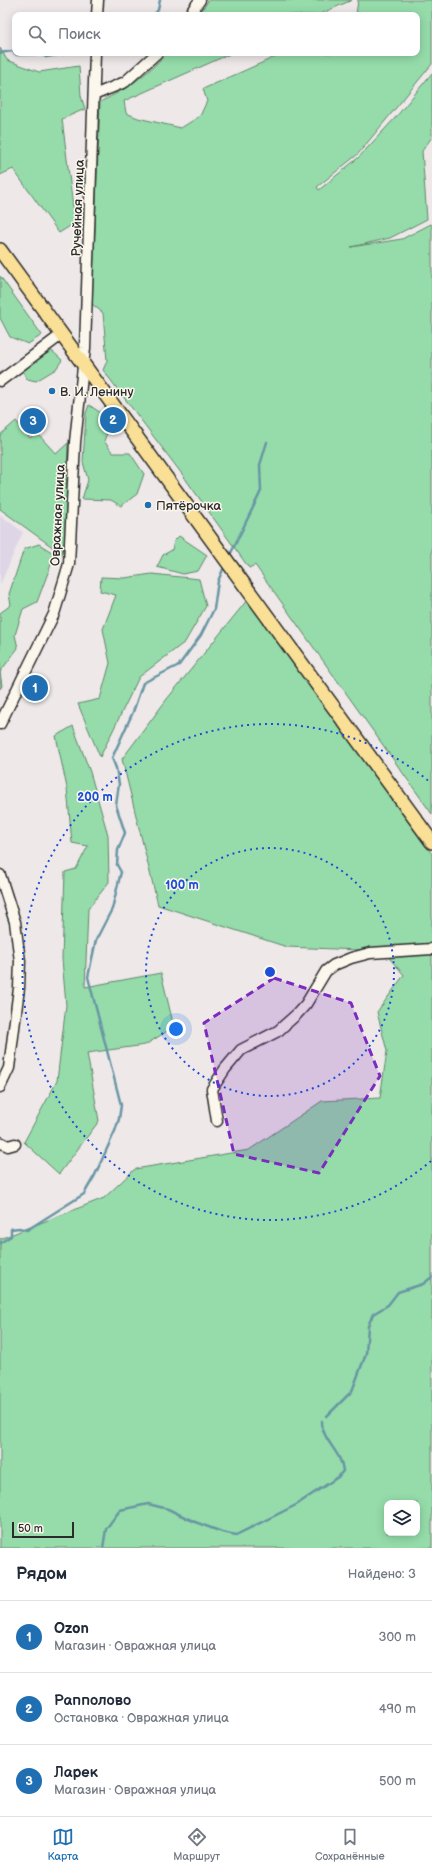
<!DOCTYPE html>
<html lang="ru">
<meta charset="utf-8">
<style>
:root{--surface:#fff;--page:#f2f2f3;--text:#1f2937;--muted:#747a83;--line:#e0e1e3;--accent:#1f6fb2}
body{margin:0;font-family:"Balsamiq Sans",sans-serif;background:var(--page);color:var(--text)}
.controls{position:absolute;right:12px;bottom:12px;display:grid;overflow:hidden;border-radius:8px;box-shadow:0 2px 10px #0003}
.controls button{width:36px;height:36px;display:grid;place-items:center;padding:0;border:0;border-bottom:1px solid var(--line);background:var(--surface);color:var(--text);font:20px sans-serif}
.scale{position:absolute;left:12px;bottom:10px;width:62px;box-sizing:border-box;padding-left:4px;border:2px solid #2b2b2b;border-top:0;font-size:11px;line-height:14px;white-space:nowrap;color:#2b2b2b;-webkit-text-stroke:3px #fbf7ec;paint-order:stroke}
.you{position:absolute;left:176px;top:1029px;width:14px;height:14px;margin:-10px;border:3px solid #fff;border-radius:50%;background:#1a73e8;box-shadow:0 0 0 6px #1a73e833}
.badge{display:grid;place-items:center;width:26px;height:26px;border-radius:50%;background:var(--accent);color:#fff;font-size:13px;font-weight:700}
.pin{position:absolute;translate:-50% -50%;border:2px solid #fff;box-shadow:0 1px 4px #0006}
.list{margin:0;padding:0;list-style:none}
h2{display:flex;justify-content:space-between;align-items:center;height:52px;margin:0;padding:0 16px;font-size:17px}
h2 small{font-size:13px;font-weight:400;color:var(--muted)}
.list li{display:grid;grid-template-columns:26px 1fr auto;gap:12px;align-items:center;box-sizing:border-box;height:72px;padding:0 16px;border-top:1px solid var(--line)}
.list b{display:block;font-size:15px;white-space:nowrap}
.list p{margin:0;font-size:13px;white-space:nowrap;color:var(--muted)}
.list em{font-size:13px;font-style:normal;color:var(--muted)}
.icon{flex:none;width:22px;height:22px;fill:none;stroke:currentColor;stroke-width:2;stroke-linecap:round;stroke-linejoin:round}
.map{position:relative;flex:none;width:432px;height:1548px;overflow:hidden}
.search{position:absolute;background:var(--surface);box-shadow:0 2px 10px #0003;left:12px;right:12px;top:12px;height:44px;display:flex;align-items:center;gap:10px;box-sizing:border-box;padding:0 14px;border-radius:8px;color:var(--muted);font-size:15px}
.sheet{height:268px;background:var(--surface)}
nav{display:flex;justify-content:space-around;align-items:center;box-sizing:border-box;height:56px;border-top:1px solid var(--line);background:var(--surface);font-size:11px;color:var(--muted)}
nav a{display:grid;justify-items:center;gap:2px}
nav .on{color:var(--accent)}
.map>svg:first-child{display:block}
.built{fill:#ded6e6}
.green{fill:#95dcaa;stroke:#60846a;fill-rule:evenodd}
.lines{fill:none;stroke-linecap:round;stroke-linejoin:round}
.stream{stroke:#6996a3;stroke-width:2.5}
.minor-casing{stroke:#2b2b2b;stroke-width:13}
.major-casing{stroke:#2b2b2b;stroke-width:16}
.minor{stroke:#fbf7ec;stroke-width:10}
.major{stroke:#fadf96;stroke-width:13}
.marked{fill:#7b2cbf;fill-opacity:0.2;stroke:#7b2cbf;stroke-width:3;stroke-dasharray:8 5;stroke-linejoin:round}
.ring{fill:none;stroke:#1d4ed8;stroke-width:2;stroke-dasharray:2 4}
.poi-dot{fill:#1f6fb2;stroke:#fbf7ec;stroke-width:1.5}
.labels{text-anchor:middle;stroke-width:3;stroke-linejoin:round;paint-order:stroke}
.street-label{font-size:13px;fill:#2b2b2b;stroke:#fbf7ec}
.poi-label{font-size:13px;fill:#2b2b2b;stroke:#fbf7ec;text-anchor:start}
.centre{fill:#1d4ed8;stroke:#fbf7ec;stroke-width:2}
.ring-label{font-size:12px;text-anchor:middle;font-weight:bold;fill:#1d4ed8;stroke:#fbf7ec;stroke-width:3;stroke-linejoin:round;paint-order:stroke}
</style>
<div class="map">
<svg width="432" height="1548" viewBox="0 0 432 1548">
<rect width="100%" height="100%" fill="#eee8e9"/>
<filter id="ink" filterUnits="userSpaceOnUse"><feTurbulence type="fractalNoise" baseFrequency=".025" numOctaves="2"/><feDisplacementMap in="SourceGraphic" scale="8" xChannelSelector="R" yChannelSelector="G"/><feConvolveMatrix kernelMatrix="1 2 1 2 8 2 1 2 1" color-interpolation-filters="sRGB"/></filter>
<g filter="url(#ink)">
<path class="built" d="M0,515L23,532L0,585Z"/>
<g class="green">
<path d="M209,0H352L318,15H198Z"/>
<path d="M358,0H432V64L358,154L317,187L319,190L359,157L396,117L432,73V137L422,151L427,219L390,238L351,247L402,239L431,224L432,225V814L255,565L249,568L182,474L103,370L107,361L103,313L92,304L100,102C130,87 144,77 167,53H232L124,101L126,113L138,118L181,128L200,116L207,101L203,89L284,53H417V15H356Z"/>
<path d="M0,48L7,60L39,72L79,66L81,96L85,109L62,119L75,223L59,233L13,169L0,175Z"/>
<path d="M0,276L42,335L28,344L10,337L0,318Z"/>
<path d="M52,351L62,360L56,369L36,381L27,379L23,371L37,359Z"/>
<path d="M89,405L101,413L103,425L107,433L104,441L113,453H130L144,474L137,494L121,506L111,500L82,499L88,480L83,462L86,413Z"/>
<path d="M16,421L30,438L37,433L56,454L68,443L65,537L62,554L0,509V435Z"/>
<path d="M179,536L207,555L198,571L183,574L157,567L163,555L172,550L174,541Z"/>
<path d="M39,544L55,554L37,602L23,609L15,635L18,648L0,672L2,686L0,689V613L11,605L9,594L24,549Z"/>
<path d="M152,574L199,579L206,606L185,642L139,677L100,757L78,704L100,699L110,663L103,629L116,595L100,591L101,577L124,578Z"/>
<path d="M248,599L432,854V1548H0V1239L104,1198L135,1169L249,1150L322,1101L380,1098L387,1051L377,1012L404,975L383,951L287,947L158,905L122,759L167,699ZM387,1503H417V1533H387Z"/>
<path d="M73,726L90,772L108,835L109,882L88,909L85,987L161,973L174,1027L145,1045L87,1053L99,1121L59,1174L24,1142L57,1081L66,1005L62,959L65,872L76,869L88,846L72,843L67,788L56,736Z"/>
</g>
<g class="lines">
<g class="stream">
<path d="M154,15L158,10L160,0"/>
<path d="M0,53L12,51L17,55L41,54L46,57L69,53"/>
<path d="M229,557L261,491L260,465L267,442"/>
<path d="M0,1243L11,1236V1229L19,1228L27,1230L84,1194L95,1175L115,1131L119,1119L121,1105L88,977L96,940L112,909L121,872L117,865L118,850L125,833L116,805L119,784L116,768L112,758L133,712L143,683L179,665L201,635L214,609L218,581L225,565"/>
<path d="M327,1416L352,1391L366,1354L368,1326L373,1314L388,1305L398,1292L423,1284L432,1277"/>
<path d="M103,1548L106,1529L120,1510L148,1504L168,1509L195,1522L222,1532L236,1535L296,1505L338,1477L343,1471C342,1452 321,1440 322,1421"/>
</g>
<g class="minor-casing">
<g id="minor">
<path d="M97,15L98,0"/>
<path d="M189,15L200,0"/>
<path d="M94,95L125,82L157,53"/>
<path d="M0,381L61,335"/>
<path d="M0,724L54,614L69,564L75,442L85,348L95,53"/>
<path d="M0,875L15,922L20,961L19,988L9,1068L0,1087"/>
<path d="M217,1121L212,1089L225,1069L241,1050L278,1031L297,1014L306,1004L326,971L334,965L351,958L370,953L432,949"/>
<path d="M0,1142L8,1146L15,1144"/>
</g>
</g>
<g class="major-casing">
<path id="major" d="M0,250L432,842"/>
</g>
<use href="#minor" class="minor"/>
<use href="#major" class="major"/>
</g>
</g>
<path class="marked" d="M274,978L351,1003L380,1076L319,1173L234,1154L204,1023Z"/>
<g class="ring">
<circle cx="270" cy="972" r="124"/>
<path d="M431 1161A248 248 0 1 1 431 783"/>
</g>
<g class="poi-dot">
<circle cx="52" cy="391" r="4"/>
<circle cx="148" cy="505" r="4"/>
</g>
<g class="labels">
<g class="street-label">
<text transform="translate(77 208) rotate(-88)" y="5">Ручейная улица</text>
<text transform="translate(57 515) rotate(-87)" y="5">Овражная улица</text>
</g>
<g class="poi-label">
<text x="60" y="396">В. И. Ленину</text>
<text x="156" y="510">Пятёрочка</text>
</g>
</g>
<circle cx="270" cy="972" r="6" class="centre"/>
<g class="ring-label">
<text x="95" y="801">200 m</text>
<text x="182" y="889">100 m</text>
</g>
</svg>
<div class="controls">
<button><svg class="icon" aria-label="layers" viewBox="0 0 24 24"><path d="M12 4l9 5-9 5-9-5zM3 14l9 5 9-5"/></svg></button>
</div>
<div class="scale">50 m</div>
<div class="you"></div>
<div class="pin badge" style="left:35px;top:688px">1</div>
<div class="pin badge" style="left:113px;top:420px">2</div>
<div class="pin badge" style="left:33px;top:421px">3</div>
<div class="search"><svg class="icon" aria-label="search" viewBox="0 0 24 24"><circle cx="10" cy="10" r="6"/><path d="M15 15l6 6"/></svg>Поиск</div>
</div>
<section class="sheet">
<h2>Рядом<small>Найдено: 3</small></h2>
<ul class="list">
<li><span class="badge">1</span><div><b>Ozon</b><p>Магазин · Овражная улица</p></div><em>300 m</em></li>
<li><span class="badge">2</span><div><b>Рапполово</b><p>Остановка · Овражная улица</p></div><em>490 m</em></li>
<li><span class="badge">3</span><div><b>Ларек</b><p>Магазин · Овражная улица</p></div><em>500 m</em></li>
</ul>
</section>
<nav>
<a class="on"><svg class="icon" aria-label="map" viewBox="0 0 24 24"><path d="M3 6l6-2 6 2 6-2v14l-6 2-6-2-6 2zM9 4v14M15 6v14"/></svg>Карта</a>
<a><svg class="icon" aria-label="directions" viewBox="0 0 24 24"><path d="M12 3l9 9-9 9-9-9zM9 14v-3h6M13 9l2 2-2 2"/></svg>Маршрут</a>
<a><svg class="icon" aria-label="saved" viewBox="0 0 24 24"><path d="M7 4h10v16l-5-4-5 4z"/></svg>Сохранённые</a>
</nav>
